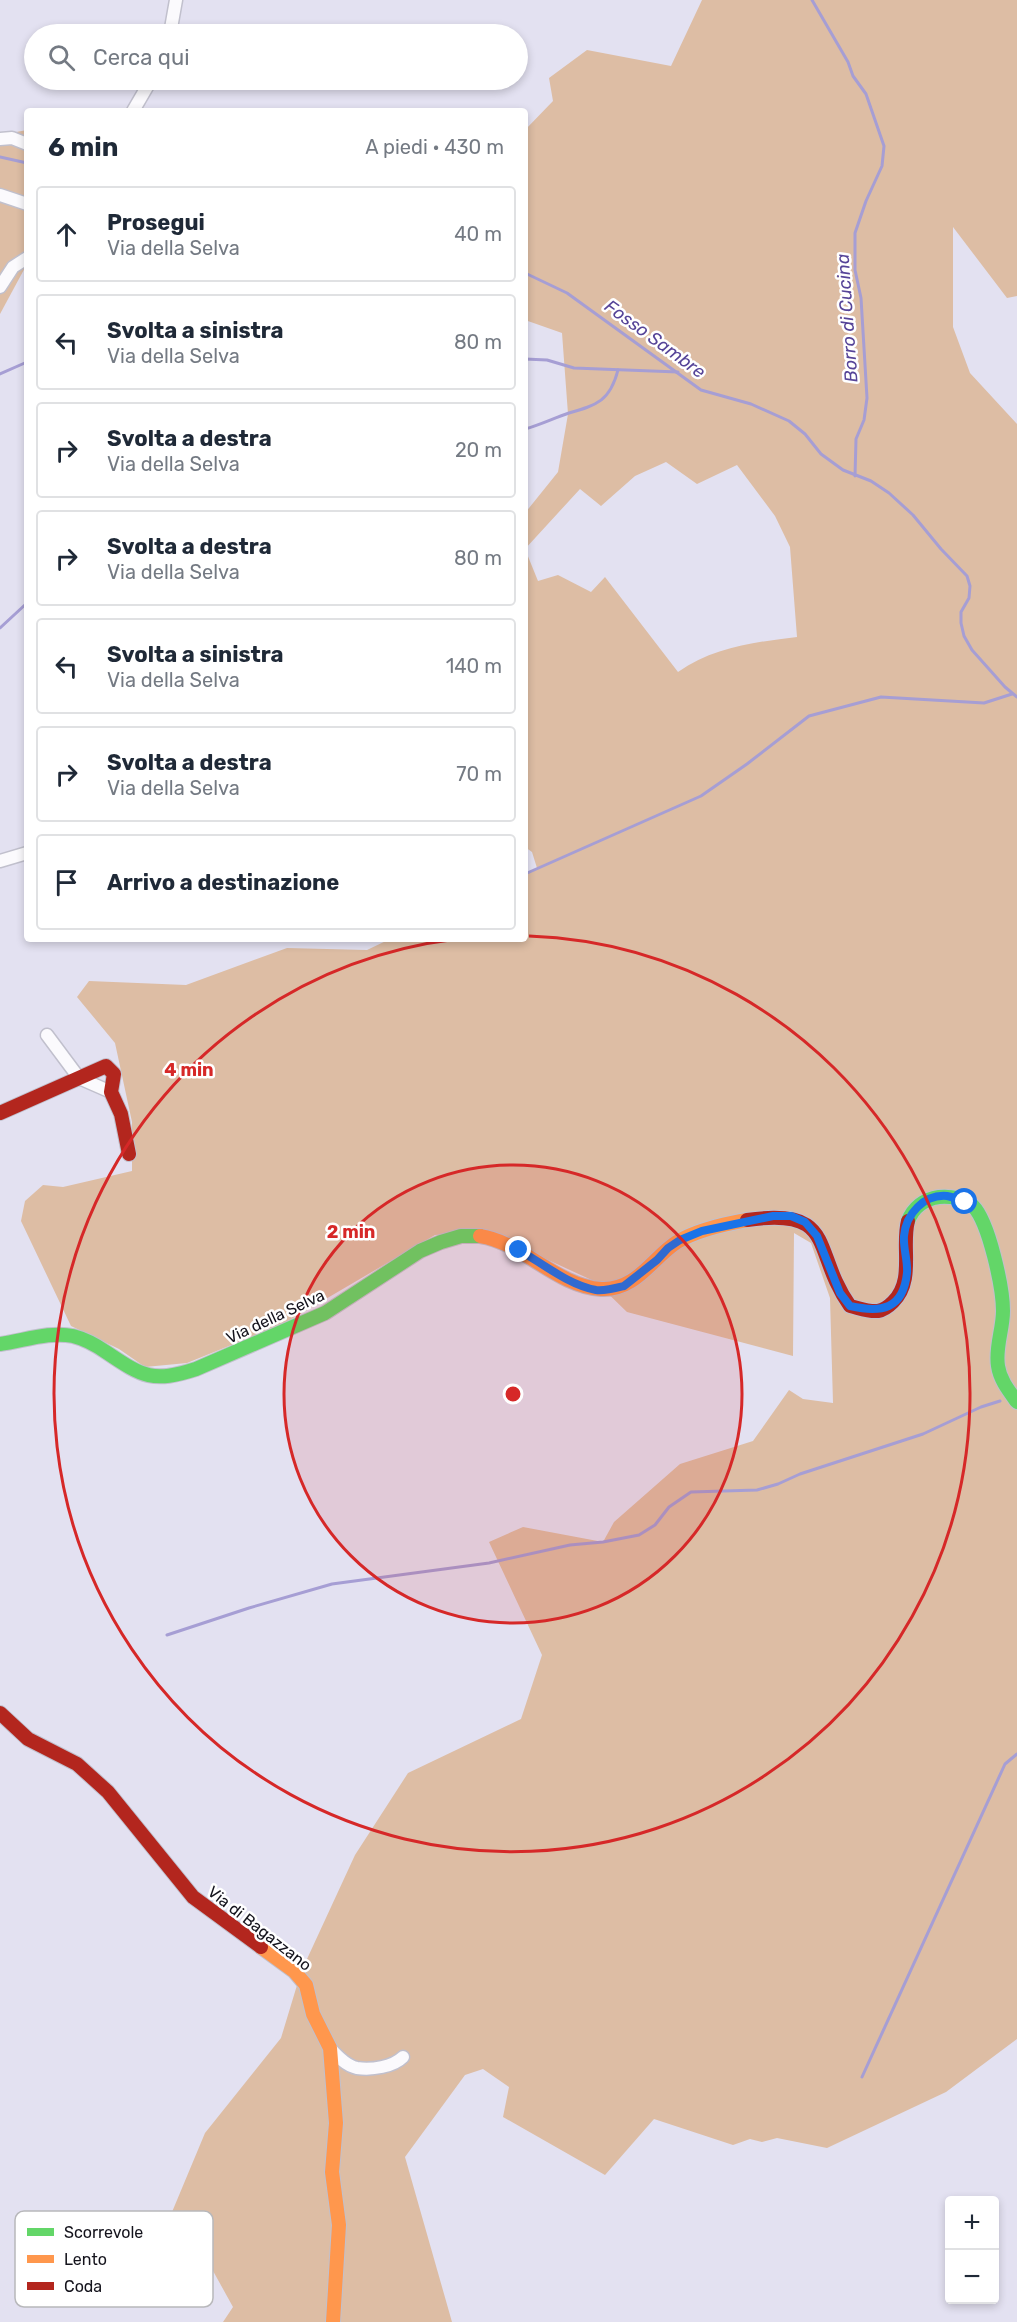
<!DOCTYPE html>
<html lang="it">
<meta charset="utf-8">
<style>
:root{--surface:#fff;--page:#f6f6f7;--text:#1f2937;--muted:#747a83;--line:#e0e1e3}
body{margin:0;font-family:Rubik,sans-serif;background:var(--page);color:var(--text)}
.controls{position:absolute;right:18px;bottom:18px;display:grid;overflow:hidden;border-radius:6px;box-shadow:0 3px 9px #0003}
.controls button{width:54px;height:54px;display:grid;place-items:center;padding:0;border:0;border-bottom:2px solid var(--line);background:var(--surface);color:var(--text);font:30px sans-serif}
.stop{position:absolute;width:18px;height:18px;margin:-14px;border:4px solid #1a73e8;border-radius:50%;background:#fff}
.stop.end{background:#1a73e8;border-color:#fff;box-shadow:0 2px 6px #0008}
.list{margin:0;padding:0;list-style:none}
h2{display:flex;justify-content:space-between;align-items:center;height:78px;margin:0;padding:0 24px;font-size:26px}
h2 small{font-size:20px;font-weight:400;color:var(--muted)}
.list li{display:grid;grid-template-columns:39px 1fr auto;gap:18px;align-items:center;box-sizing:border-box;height:96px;margin:0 12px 12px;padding:0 12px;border:2px solid var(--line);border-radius:6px}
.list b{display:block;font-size:22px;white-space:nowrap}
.list p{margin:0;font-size:20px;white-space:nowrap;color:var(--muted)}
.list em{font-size:20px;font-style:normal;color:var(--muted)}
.icon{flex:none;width:33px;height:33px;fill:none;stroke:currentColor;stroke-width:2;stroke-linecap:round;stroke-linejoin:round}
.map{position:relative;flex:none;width:1017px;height:2322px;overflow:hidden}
.search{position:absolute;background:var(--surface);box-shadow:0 3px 9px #0003;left:24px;top:24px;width:504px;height:66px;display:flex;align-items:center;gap:15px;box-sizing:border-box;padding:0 21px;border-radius:33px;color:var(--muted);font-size:22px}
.panel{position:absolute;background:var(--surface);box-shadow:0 3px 9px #0003;left:24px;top:108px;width:504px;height:834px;border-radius:6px}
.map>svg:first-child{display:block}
.forest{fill:#ddbda4;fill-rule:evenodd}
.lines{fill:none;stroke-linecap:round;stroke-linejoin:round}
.stream{stroke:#a69ed4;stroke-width:3}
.street-casing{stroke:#c1c0cd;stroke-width:15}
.fast-casing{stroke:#c1c0cd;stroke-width:16}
.slow-casing{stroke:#c1c0cd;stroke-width:16}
.jam-casing{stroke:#c1c0cd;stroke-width:16}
.street{stroke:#fbfafd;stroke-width:12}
.fast{stroke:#63d668;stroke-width:14}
.slow{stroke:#ff974d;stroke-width:14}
.jam{stroke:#b3261e;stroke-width:14}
.route{stroke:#1a73e8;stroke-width:8}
.ring{fill:none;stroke:#d62828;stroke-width:3}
.labels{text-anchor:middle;stroke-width:5;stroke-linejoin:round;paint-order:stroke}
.street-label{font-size:16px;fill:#14131c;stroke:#fff}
.water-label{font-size:18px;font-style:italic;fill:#564498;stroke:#fff}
.key{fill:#fff;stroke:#b8b8bb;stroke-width:1.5}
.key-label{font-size:16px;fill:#14131c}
.centre{fill:#d62828;stroke:#fff;stroke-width:3}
.ring-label{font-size:18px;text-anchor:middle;font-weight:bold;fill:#d62828;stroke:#fff;stroke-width:5;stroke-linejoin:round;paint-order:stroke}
</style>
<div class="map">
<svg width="1017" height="2322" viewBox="0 0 1017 2322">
<rect width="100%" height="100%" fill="#e3e1f1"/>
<g class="forest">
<path d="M702,0H1017V296L1007,298L953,227V327L970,373L1017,424V2039L946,2092L827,2148L777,2138L762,2142L750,2139L733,2145L654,2119L605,2175L503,2117L509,2087L483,2069L465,2075L405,2157L452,2322H223L233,2307L197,2242L180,2246L167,2224L205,2133L281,2038L301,1972L355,1855L408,1773L521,1719L542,1655L489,1542L523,1527L603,1542L614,1522L680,1464L753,1441L789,1390L803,1399L833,1403L830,1298L811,1243L794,1233L793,1356L627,1312L596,1282L485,1231L435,1235L283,1324L187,1363L145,1367L119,1349L71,1326L21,1221L25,1201L43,1185L63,1187L132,1171V1122L115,1043L77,997L89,981L186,985L287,948L367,950L390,939H525V874L537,868L532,852L525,847V513L558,472L568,414L562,333L525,320V130L553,101L549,78L587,50L671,66ZM666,462L697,484L737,465L775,516L790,547L797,637C755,642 714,647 678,672L605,577L591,592L558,575L538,581L525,549L580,489L601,506L635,476Z"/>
<path d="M27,130V264L0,314V135Z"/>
</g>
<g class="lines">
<g class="stream">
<path d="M812,0L848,62L853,76L866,94L884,146L882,166L866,201L855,233V270L861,298L867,398L864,420L856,439L855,476"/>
<path d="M0,157L27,163"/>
<path d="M525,273L567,293L701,390L751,404L789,421L805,434L821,454L843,470L871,481L889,493L913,515L941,549L967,576L970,586L969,598L961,612V623L964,636L972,650L1005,687L1017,697"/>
<path d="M525,359L547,360L574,368L678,372"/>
<path d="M0,374L27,362"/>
<path d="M525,429C540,425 554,418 569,413C597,405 610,401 618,370"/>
<path d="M0,628L27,603"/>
<path d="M525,874L701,796L747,764L809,716L881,697L984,703L1012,694"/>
<path d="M167,1635L249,1608L332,1584L489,1563L570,1545L603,1542L639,1535L655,1525L669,1507L691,1492L757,1490L778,1484L800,1474L923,1434L981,1407L1000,1401"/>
<path d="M862,2077L1005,1764L1017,1754"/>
</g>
<g class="street-casing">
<g id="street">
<path d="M170,34L176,0"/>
<path d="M133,111L151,80"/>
<path d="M0,139L12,138L27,144"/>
<path d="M0,195L27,204"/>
<path d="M0,287L13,267L27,258"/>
<path d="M0,861L27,853"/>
<path d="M47,1035L79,1078L111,1092"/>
<path d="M330,2048C337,2056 346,2066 357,2068C372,2070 393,2067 403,2057"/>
</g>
</g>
<g class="fast-casing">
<g id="fast">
<path d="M908,1221C913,1208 924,1199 939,1197C950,1196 965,1198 973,1206C989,1222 1003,1288 1003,1311C1003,1330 995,1347 998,1366C1000,1380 1009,1391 1017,1402"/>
<path d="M0,1344C23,1341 50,1331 73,1336C85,1339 96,1345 106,1352C143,1377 153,1383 196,1369L325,1313L420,1251L441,1242L461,1236H480"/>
</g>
</g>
<g class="slow-casing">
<g id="slow">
<path d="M480,1236C524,1243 556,1286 601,1289C636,1291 652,1258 677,1242C697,1230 724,1224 747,1220"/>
<path d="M261,1947L294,1971L306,1985L313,2014L330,2048L336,2123L332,2172L339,2225L333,2322"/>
</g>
</g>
<g class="jam-casing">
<g id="jam">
<path d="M0,1113L106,1066L114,1074L111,1092L121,1114L129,1154"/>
<path d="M747,1220C838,1207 811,1251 850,1306C859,1308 868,1312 878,1311C884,1310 889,1306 893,1302C915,1280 901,1247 908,1221"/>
<path d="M0,1713L28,1739L77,1764L108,1792L193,1897L261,1947"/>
</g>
</g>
<use href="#street" class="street"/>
<use href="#fast" class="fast"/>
<use href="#slow" class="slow"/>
<use href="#jam" class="jam"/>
</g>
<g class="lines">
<path class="route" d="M519,1250C543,1264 569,1285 596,1290C605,1291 616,1288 624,1286L657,1260L668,1248L680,1240L702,1231L773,1216H791L805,1222L817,1236L840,1293L850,1306C881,1313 903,1310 907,1273C908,1261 903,1248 904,1236C906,1214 924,1194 947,1196C953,1197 959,1200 965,1202"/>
</g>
<circle cx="513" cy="1394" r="229" fill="#d62828" fill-opacity=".12"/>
<g class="ring">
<circle cx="513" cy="1394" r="229"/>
<path d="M529 936A458 458 0 1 1 457 939"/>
</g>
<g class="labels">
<g class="street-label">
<text transform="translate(275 1316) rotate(-25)" y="6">Via della Selva</text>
<text transform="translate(260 1928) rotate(38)" y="6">Via di Bagazzano</text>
</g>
<g class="water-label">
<text transform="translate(847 318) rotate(-94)" y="6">Borro di Cucina</text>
<text transform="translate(655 339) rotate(36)" y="6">Fosso Sambre</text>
</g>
</g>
<rect x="15" y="2211" width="198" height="96" rx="9" class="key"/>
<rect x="27" y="2228" width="27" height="8" fill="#63d668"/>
<rect x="27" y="2255" width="27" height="8" fill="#ff974d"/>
<rect x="27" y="2282" width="27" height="8" fill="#b3261e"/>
<g class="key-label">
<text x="64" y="2238">Scorrevole</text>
<text x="64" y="2265">Lento</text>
<text x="64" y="2292">Coda</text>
</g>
<circle cx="513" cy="1394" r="9" class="centre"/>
<g class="ring-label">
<text x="189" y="1076">4 min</text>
<text x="351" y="1238">2 min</text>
</g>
</svg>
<div class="controls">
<button>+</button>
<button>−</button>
</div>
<div class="stop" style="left:965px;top:1202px"></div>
<div class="stop end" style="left:519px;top:1250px"></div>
<div class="search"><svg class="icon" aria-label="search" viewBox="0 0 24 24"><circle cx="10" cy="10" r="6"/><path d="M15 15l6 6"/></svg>Cerca qui</div>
<section class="panel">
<h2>6 min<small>A piedi · 430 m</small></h2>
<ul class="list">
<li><svg class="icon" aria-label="ahead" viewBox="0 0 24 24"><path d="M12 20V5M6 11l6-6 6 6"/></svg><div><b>Prosegui</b><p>Via della Selva</p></div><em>40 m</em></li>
<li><svg class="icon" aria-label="left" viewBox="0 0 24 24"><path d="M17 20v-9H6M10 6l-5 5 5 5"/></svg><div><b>Svolta a sinistra</b><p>Via della Selva</p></div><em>80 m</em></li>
<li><svg class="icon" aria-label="right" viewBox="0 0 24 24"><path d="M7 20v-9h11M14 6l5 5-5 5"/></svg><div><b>Svolta a destra</b><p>Via della Selva</p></div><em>20 m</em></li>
<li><svg class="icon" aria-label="right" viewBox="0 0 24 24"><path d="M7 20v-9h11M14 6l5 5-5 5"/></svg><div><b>Svolta a destra</b><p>Via della Selva</p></div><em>80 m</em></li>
<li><svg class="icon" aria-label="left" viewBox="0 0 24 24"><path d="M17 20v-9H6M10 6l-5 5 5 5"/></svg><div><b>Svolta a sinistra</b><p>Via della Selva</p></div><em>140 m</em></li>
<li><svg class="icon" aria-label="right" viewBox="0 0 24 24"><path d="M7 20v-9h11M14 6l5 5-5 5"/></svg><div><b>Svolta a destra</b><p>Via della Selva</p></div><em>70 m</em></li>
<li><svg class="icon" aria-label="arrive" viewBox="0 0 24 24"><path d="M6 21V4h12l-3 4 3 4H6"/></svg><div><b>Arrivo a destinazione</b></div></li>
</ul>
</section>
</div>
